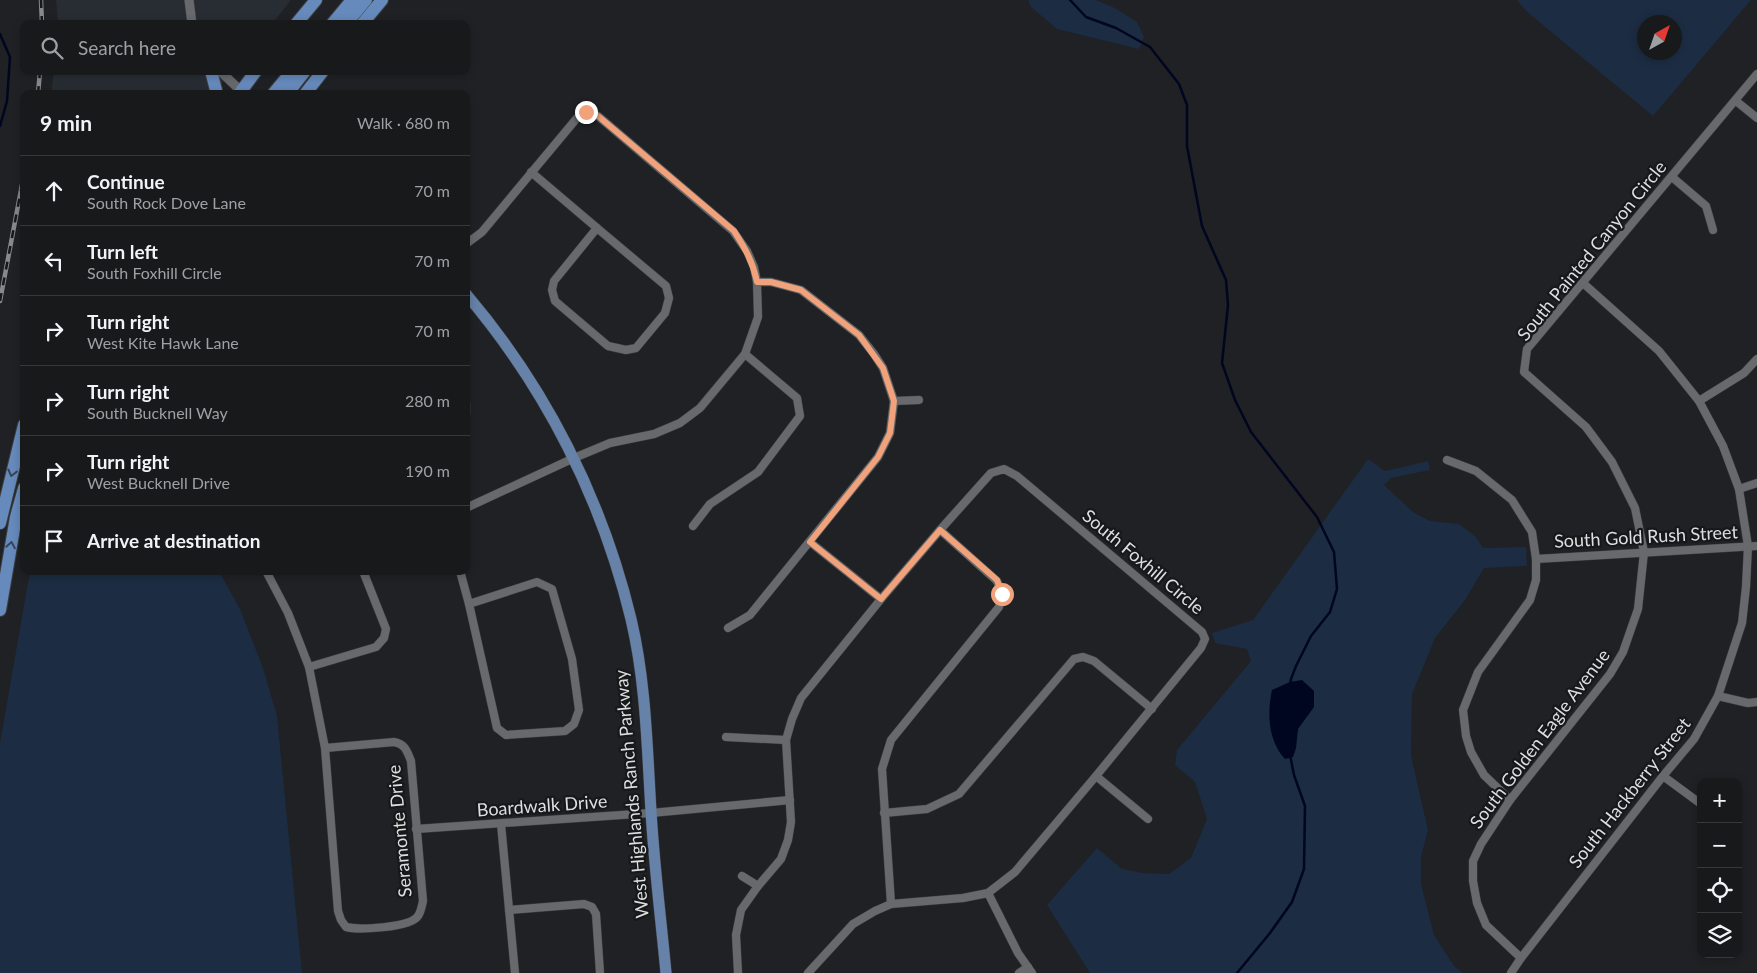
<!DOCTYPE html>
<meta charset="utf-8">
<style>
:root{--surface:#17191b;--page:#202224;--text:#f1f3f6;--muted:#9ea0a3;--line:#36383a}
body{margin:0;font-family:Lato,sans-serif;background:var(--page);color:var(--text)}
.controls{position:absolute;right:15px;bottom:15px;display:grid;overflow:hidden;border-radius:10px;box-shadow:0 2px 8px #0003}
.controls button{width:45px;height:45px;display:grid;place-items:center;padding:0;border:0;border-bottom:1px solid var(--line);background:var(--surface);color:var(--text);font:25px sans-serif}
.compass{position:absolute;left:1637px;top:15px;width:45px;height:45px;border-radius:50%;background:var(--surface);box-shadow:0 2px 8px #0003;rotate:40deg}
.stop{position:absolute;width:15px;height:15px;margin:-11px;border:4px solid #f1a27b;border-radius:50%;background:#fff}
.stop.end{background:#f1a27b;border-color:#fff;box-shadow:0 1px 5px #0008}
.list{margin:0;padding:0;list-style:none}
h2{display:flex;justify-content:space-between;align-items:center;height:65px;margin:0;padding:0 20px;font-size:21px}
h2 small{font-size:16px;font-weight:400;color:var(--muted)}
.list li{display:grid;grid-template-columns:32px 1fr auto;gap:15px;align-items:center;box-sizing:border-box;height:70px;padding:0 20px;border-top:1px solid var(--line)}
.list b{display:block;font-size:19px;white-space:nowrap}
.list p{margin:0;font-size:16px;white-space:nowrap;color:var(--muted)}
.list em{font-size:16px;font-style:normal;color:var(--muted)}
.icon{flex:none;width:28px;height:28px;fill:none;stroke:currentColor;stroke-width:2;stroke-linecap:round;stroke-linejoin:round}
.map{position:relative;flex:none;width:1757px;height:973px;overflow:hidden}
.search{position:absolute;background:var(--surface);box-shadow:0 2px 8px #0003;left:20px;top:20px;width:450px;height:55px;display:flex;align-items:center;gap:12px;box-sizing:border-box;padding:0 18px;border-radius:10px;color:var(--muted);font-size:19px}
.panel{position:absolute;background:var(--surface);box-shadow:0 2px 8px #0003;left:20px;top:90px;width:450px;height:485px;border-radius:10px}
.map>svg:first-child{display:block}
.built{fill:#282d34}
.green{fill:#1c2c42;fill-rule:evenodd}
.water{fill:#000620}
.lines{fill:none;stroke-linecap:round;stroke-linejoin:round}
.stream{stroke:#000620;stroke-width:2.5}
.minor-casing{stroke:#3c3e40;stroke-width:9}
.tertiary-casing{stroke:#3c3e40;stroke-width:10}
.primary-casing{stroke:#3c3e40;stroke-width:12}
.trunk-casing{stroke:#3c3e40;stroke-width:14}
.minor{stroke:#67696c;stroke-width:8}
.tertiary{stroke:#67696c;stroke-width:9}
.primary{stroke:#6682a8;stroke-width:11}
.trunk{stroke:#668abc;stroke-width:12}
.rail-casing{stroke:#88898c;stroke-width:4.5}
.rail{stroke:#16181a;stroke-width:2.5;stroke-dasharray:8;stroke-linecap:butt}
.oneway{stroke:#36465b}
.route{stroke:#f1a27b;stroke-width:6}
.labels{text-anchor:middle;stroke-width:4.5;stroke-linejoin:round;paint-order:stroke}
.street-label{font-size:18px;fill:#dddee0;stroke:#16181a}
</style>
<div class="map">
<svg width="1757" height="973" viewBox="0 0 1757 973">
<rect width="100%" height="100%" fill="#1f2124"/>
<g class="built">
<path d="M56,0H291L272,24H58Z"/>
<path d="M54,71H232L213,94H51Z"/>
</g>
<g class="green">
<path d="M1028,0H1096L1115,8L1137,22L1144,37L1139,49L1057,29L1031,7Z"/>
<path d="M1517,0H1751L1653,116L1526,11ZM1674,22V52H1644V22Z"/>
<path d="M1368,459L1385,471L1428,461L1430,470L1391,478L1384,485L1413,512L1430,521L1459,524L1476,537L1483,548L1526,547L1527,566L1484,568L1465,600L1435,638L1412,694L1411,756L1428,830L1421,857V884L1434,935L1454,966L1463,973H1090L1047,905L1097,848L1122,869L1142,873L1169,874L1191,858L1207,819L1195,782L1175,765L1177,750L1251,661L1247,649L1215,643L1212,633L1253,620Z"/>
<path d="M30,571H219L240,609L263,668L277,716L302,973H0V743Z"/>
</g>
<path class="water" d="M1302,680L1314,691V707L1298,729L1296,748L1293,757L1285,759C1268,741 1267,713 1272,690L1290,682Z"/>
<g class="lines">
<g class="stream">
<path d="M1070,0L1086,17L1116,28L1150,47L1179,84L1187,105V146L1202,226L1226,280L1228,305L1222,363L1235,400L1251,432L1317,517L1334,552L1337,589L1330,612L1311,636L1296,666L1291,679L1290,685"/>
<path d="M0,34L10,57L7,101L0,126"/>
<path d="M1237,973L1270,933L1292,902L1304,869L1305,806L1294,775L1290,755"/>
</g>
<g class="minor-casing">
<g id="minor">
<path d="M1736,101L1757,118"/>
<path d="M531,172L597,228"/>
<path d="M1672,177L1706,206L1713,230"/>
<path d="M597,228L666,286L669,298L665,313L636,348L626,350L608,346L555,301L552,290L554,281Z"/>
<path d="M466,244L482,232L577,118L586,112L598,116L733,231L747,251L754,267L757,282L758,317L745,354L700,408L680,423L654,434L610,443L574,458L466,508"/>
<path d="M894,401L919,400"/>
<path d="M1699,401L1744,373L1757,359"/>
<path d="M466,404V413"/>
<path d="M1447,460L1476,471L1512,500L1532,532L1536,559V580L1530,600L1478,672L1463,710L1466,736L1471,752L1484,775L1510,800"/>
<path d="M1739,489L1757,483"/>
<path d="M693,526L710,504L758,472L800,416L797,398L745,354"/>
<path d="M810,542L881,599"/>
<path d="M1536,559L1757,546"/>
<path d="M266,571L288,613L309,667L325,748L338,911L341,920L346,927C359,930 410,928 418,916C421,912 422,905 423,901L411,761C407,751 405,744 394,742L325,748"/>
<path d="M460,571L469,604"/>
<path d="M537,582L552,589L572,659L579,710L574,724L565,731L506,735L497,728L469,604Z"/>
<path d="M728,628L750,615L878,457L890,433L894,401L883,368L874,354L859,335L801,290L771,282H757"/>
<path d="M309,667L376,647L384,638L386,629L363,571"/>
<path d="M1718,696L1748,703L1757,702"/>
<path d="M726,737L786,740"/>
<path d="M1096,776L1148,819"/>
<path d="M1663,776L1701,804"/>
<path d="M884,813L927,809L959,794L1074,659L1083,657L1094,661L1152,709"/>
<path d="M501,824L515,973"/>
<path d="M416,829L651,813L790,800"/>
<path d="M742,876L758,886"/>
<path d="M988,893L1018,953L1032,973"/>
<path d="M891,904L882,769L891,740L999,607L1002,594L997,581L940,530"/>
<path d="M509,910L584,904L592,907L596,914L600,973"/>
<path d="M1521,958L1486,925L1477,903L1473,881V861L1481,844L1510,800L1610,674L1623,652L1638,609L1644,552L1635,508L1612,462L1586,427L1524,372L1527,349L1757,74"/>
<path d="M738,973L736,935L741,910L758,886L781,859L788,840L791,822L786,740L792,719L801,698L881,599L940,530L991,473L1004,469L1017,476L1202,632L1205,639L1201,648L1096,776L1015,872L988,893L963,898L891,904L875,911L853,924L808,973"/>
<path d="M1019,973L1028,967"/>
<path d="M1511,973L1521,958L1663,776L1694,739L1718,696L1742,623L1746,587L1748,546L1739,489L1723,446L1699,401L1659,351L1583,283"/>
</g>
</g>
<g class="tertiary-casing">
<g id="tertiary">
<path d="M189,0L192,24"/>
<path d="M220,71L241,91"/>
</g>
</g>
<g class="primary-casing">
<path id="primary" d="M466,294C546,388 602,499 631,619C646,682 647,747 651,811C654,865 661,919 666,973"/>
</g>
<g class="trunk-casing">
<g id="trunk">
<path d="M296,24L316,0"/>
<path d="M332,24L352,0"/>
<path d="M346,24L366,0"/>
<path d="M362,24L382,0"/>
<path d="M211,71L217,94"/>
<path d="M239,94L256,71"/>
<path d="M273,94L292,71"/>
<path d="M287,94L305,71"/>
<path d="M305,94L323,71"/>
<path d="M0,523L24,425"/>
<path d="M0,610L16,517L24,488"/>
</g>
</g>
<use href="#minor" class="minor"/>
<use href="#tertiary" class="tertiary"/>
<use href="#primary" class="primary"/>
<use href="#trunk" class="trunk"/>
<g class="rail-casing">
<g id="rail">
<path d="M41,0L42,24"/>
<path d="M38,94L40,71"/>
<path d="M0,301L24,174"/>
</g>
</g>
<use href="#rail" class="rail"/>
</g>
<defs><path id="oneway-chevron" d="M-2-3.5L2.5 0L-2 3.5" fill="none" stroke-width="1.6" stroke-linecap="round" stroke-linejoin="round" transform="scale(1.25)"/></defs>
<g class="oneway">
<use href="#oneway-chevron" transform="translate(12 473) rotate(104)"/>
<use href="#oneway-chevron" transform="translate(11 545) rotate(-80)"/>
</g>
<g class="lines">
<path class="route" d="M586,112L598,116L734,231C745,248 753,262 757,282H771L801,290L859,335L883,368L894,401L890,433L878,457L810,542L881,599L940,530L997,580L1002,594"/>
</g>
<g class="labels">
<g class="street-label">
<text transform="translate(1592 251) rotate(-51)" y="6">South Painted Canyon Circle</text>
<text transform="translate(1646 537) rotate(-3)" y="6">South Gold Rush Street</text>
<text transform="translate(1143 562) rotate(40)" y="6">South Foxhill Circle</text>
<text transform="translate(1540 739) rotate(-53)" y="6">South Golden Eagle Avenue</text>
<text transform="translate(1630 793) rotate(-52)" y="6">South Hackberry Street</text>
<text transform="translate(632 794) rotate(-95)" y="6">West Highlands Ranch Parkway</text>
<text transform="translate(542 806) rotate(-4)" y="6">Boardwalk Drive</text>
<text transform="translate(400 831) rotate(-95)" y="6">Seramonte Drive</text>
</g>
</g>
</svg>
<div class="controls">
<button>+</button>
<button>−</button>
<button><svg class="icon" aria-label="locate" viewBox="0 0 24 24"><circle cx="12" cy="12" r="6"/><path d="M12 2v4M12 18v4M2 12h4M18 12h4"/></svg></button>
<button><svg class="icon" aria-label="layers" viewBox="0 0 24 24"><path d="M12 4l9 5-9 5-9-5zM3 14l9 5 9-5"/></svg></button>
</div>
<svg class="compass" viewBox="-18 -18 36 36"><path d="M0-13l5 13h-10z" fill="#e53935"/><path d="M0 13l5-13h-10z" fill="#9ea0a3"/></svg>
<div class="stop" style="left:1002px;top:594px"></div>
<div class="stop end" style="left:586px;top:112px"></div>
<div class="search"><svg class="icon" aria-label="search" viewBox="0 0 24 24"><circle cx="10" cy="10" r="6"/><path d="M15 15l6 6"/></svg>Search here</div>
<section class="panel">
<h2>9 min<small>Walk · 680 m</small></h2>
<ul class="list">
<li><svg class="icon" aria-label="ahead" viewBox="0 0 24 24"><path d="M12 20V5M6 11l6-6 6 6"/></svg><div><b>Continue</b><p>South Rock Dove Lane</p></div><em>70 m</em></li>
<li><svg class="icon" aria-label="left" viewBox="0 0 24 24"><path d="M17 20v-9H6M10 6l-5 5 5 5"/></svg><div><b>Turn left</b><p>South Foxhill Circle</p></div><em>70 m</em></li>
<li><svg class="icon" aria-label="right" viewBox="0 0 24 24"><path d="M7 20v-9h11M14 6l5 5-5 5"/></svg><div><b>Turn right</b><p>West Kite Hawk Lane</p></div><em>70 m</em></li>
<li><svg class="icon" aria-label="right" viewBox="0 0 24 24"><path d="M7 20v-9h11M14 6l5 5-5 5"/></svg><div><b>Turn right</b><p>South Bucknell Way</p></div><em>280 m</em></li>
<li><svg class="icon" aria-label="right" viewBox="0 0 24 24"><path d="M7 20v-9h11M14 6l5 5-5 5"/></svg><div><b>Turn right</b><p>West Bucknell Drive</p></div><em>190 m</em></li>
<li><svg class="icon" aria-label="arrive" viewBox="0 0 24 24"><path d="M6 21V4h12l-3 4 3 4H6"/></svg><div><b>Arrive at destination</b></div></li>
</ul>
</section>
</div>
